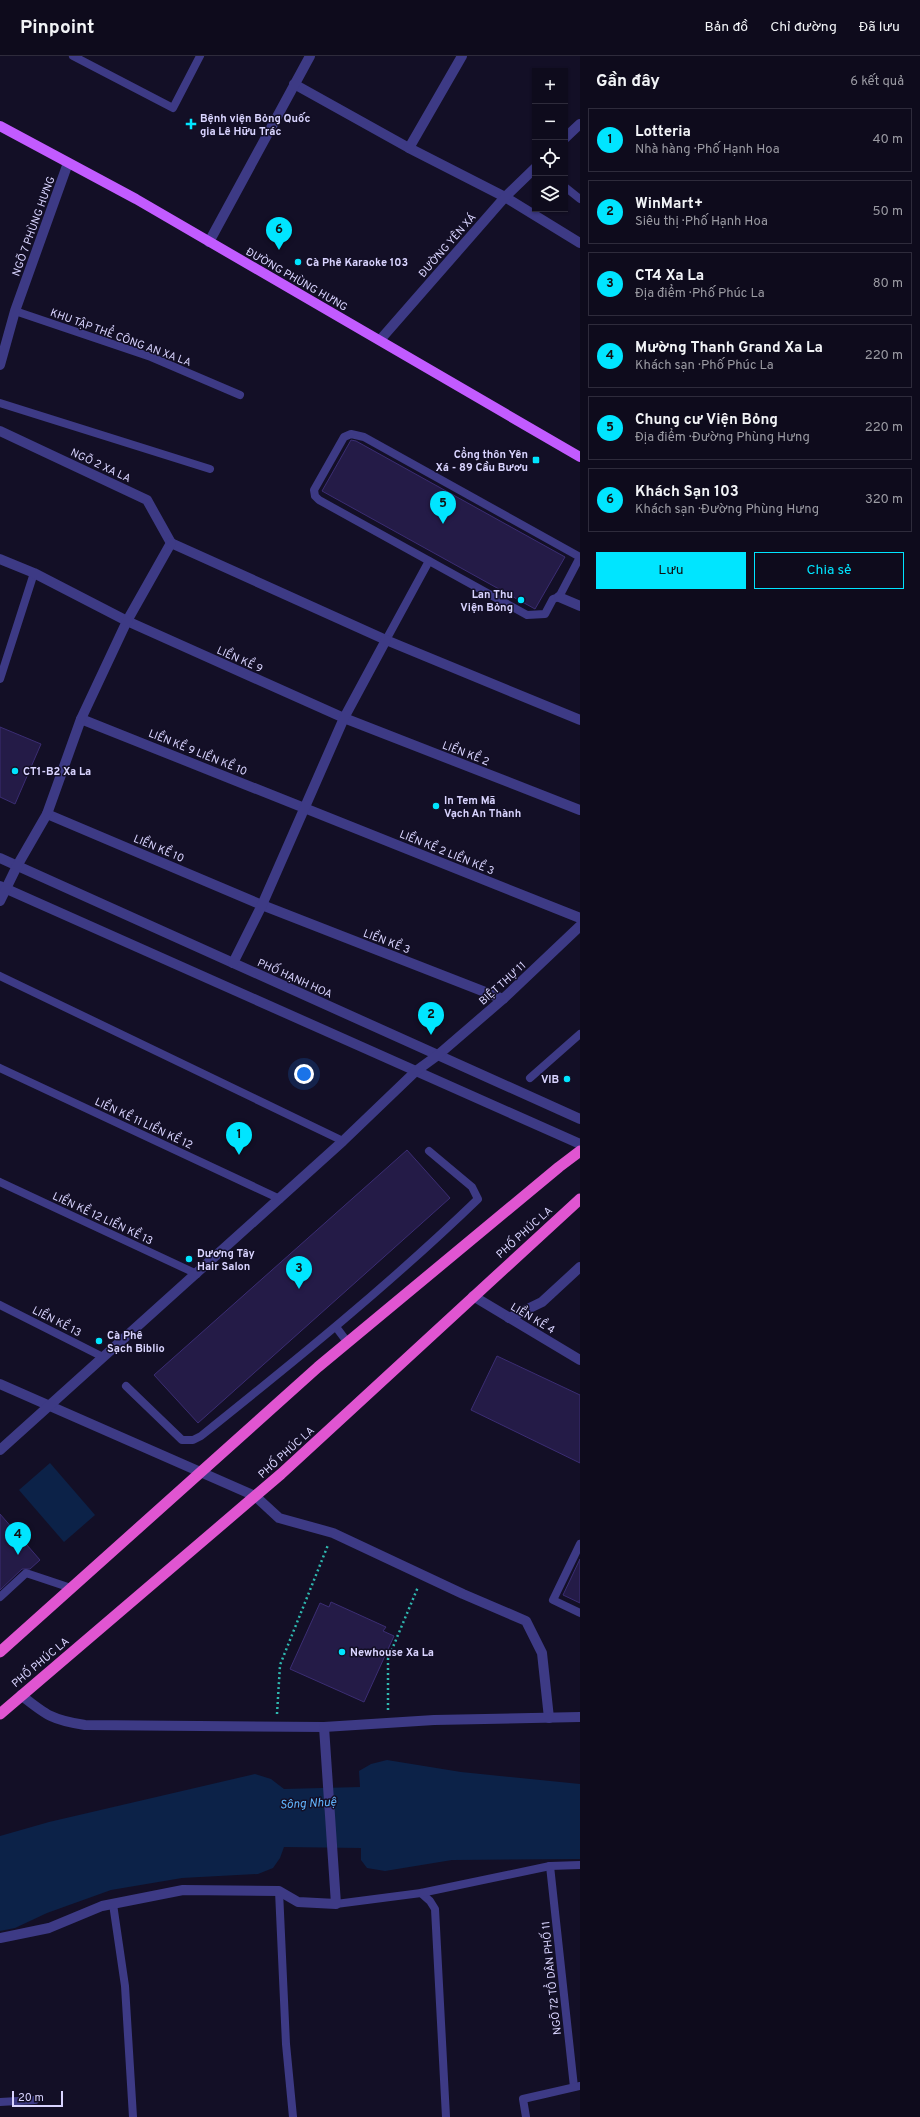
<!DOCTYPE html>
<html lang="vi">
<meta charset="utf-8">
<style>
:root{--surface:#0e0b1c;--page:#171425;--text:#f1f3f6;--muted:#9b9ba3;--line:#2e2b3b;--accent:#00e5ff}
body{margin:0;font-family:Overpass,sans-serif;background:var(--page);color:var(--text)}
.controls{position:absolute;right:12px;top:12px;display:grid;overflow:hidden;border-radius:0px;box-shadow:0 1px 3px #0004}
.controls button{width:36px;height:36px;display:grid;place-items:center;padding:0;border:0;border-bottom:1px solid var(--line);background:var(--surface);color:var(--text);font:20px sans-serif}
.scale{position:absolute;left:12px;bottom:10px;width:51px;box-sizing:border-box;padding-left:4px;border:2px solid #d9d4ff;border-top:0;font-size:11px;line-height:14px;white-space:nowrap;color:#d9d4ff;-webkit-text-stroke:3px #130f26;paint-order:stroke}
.you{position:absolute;left:304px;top:1018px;width:14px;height:14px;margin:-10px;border:3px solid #fff;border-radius:50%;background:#1a73e8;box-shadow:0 0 0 6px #1a73e833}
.badge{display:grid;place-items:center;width:26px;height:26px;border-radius:50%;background:var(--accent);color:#111;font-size:13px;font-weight:700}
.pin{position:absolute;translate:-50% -33px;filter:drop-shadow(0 1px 2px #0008)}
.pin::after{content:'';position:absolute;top:21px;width:14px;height:12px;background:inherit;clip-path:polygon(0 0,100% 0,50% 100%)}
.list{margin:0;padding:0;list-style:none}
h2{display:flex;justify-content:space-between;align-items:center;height:52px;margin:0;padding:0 16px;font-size:17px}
h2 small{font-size:13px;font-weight:400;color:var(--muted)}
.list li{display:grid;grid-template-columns:26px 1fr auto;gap:12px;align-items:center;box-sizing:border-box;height:64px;margin:0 8px 8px;padding:0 8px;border:1px solid var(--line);border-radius:0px}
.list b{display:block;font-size:15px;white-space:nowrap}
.list p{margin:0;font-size:13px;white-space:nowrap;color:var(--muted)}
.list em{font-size:13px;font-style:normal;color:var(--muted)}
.actions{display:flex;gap:8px;padding:12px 16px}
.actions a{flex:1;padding:9px 0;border:1px solid var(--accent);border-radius:0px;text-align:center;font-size:14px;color:var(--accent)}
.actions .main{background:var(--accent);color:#111}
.icon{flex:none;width:22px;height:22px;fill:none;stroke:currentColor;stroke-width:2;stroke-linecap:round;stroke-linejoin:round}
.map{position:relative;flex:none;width:580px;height:2061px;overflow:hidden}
header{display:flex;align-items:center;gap:24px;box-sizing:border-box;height:56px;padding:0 20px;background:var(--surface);border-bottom:1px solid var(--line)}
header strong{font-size:19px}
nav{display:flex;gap:22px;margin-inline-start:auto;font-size:14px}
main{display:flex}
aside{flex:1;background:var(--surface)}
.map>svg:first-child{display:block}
.water{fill:#0c2248}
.building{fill:#241b47;stroke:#3b2d73}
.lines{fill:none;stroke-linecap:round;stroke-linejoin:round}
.path{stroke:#2fb8b0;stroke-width:2.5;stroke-dasharray:2 3;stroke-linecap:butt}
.service{stroke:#3d3a85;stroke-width:8}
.minor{stroke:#3d3a85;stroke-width:10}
.tertiary{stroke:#3d3a85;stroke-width:10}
.primary{stroke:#c25bff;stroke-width:10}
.trunk{stroke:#e055d1;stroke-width:11}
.poi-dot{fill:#00e5ff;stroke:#130f26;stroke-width:1.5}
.labels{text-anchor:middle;stroke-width:3;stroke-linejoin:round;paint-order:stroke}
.poi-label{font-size:11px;font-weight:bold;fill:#d9d4ff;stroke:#130f26;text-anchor:start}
.street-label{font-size:11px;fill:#d9d4ff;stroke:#130f26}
.water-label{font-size:12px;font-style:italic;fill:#62b6ff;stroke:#130f26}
</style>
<header>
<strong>Pinpoint</strong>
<nav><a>Bản đồ</a><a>Chỉ đường</a><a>Đã lưu</a></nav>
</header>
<main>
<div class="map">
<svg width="580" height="2061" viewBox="0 0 580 2061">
<rect width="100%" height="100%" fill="#130f26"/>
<g class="water">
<path d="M50,1407L95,1459L64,1486L19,1434Z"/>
<path d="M387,1704L461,1716L580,1728V1803L452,1804L385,1815L367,1812L361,1804V1792L284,1791L280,1802L273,1812L258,1818L182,1822L111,1834L47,1857L15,1872L0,1875V1780L49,1766L255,1718L271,1723L284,1733L360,1731L359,1715L371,1708Z"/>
</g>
<g class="building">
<path d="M351,384L356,385L565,501L535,553L322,435Z"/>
<path d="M0,671L41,688L15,748L0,741Z"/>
<path d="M407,1094L450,1142L198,1367L154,1319Z"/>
<path d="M497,1300L580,1339V1407L471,1354Z"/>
<path d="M0,1458L40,1504L30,1513H22L0,1534Z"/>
<path d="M580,1503V1547L563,1539Z"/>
<path d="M331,1546L386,1571L383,1575L394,1580L364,1646L290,1613L320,1547L329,1551Z"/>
</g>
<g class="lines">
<g class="path">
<path d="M388,1654V1603L418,1531"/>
<path d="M277,1658L280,1609L328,1489"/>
</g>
<g class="service">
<path d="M73,0L173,52L200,0"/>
<path d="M565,131L580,143"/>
<path d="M15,255L151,301L240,339"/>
<path d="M0,347L210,413"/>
<path d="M580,501L364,381L351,378L344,381L314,434L315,440L319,444L527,559L545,558L553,543L559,541L580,501"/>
<path d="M386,584L429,505"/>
<path d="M0,623L34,517"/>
<path d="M0,920L343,1085"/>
<path d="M0,1012L280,1143"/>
<path d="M530,1022L580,978"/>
<path d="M0,1126L197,1218"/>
<path d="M0,1249L103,1301"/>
<path d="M336,1271L348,1287"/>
<path d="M126,1330L182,1384H193L201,1380C296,1304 390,1228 478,1143L472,1131L429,1095"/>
<path d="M580,1488L553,1544L580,1557"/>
<path d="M0,1541L26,1517L71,1532"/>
<path d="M550,1810L574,2031"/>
<path d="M279,1835L286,1988L293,2061"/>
<path d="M421,1837L430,1845L435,1853L446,2061"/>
<path d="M113,1848L125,1930L133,2061"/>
<path d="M336,1848L421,1837L550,1810L580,1809"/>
<path d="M0,2046L35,2044"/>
<path d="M526,2061L523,2043L580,2030"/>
</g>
<g class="minor">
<path d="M294,28L409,92L505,141L580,187"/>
<path d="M409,92L462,0"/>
<path d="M209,186L310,0"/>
<path d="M0,309L15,255L68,107"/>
<path d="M0,375L147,444L171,487"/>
<path d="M171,487L386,584L580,664"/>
<path d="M0,503L34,517L127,565L344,662L580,754"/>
<path d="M559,541L580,550"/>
<path d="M81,663L580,862"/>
<path d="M47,758L262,849L503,943"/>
<path d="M0,802L580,1063"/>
<path d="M0,830L580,1088"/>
<path d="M0,845L17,810L47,758L81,663L127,565L171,487"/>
<path d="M233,907L262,849L344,662L386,584"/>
<path d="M473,1240L580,1304"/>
<path d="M509,1262L542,1246L580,1211"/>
<path d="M0,1328L255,1440L279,1462L333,1477L463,1538L526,1565L542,1597L549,1662"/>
<path d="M0,1394L343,1085L416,1015L438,999L503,943L580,870"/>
<path d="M21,1639C46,1659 52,1664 85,1669L324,1671L434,1664L580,1661"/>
<path d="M0,1882L49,1872L102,1850L183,1834L279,1835L298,1846L336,1848L324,1671"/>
</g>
<g class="tertiary">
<path d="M565,82L580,68"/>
<path d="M380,284L505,141L535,112"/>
</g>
<path class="primary" d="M0,70L136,143L580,401"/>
<g class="trunk">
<path d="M0,1596L318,1311L559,1111L580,1095"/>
<path d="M0,1658L281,1418L580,1143"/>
</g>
</g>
<g class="poi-dot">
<path d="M189 62h4v4h4v4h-4v4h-4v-4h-4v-4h4z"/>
<circle cx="298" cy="206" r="4"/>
<rect x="532" y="400" width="8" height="8" rx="2"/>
<circle cx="521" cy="544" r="4"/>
<circle cx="15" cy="715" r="4"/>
<circle cx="436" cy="750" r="4"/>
<circle cx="567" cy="1023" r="4"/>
<circle cx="189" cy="1203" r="4"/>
<circle cx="99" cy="1285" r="4"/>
<circle cx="342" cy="1596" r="4"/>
</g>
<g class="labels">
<g class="poi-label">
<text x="200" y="66">Bệnh viện Bỏng Quốc<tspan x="200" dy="13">gia Lê Hữu Trác</tspan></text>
<text x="306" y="210">Cà Phê Karaoke 103</text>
<text x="528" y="402" text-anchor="end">Cổng thôn Yên<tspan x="528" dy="13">Xá - 89 Cầu Bươu</tspan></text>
<text x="513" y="542" text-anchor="end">Lan Thu<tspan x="513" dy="13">Viện Bỏng</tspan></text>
<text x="23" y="719">CT1-B2 Xa La</text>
<text x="444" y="748">In Tem Mã<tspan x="444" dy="13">Vạch An Thành</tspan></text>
<text x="559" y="1027" text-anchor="end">VIB</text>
<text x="197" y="1201">Dương Tây<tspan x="197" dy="13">Hair Salon</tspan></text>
<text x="107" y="1283">Cà Phê<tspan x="107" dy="13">Sạch Biblio</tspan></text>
<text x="350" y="1600">Newhouse Xa La</text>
</g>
<g class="street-label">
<text transform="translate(33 170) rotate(-70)" y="4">NGÕ 7 PHÙNG HƯNG</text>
<text transform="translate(447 189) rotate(-49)" y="4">ĐƯỜNG YÊN XÁ</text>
<text transform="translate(297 223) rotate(30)" y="4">ĐƯỜNG PHÙNG HƯNG</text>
<text transform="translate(121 281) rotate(20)" y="4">KHU TẬP THỂ CÔNG AN XA LA</text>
<text transform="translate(101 409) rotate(25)" y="4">NGÕ 2 XA LA</text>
<text transform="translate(240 603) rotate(24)" y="4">LIỀN KỀ 9</text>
<text transform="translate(198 696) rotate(22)" y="4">LIỀN KỀ 9 LIỀN KỀ 10</text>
<text transform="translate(466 697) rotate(21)" y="4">LIỀN KỀ 2</text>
<text transform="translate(159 792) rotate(23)" y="4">LIỀN KỀ 10</text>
<text transform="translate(447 796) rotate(22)" y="4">LIỀN KỀ 2 LIỀN KỀ 3</text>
<text transform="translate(387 885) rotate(21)" y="4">LIỀN KỀ 3</text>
<text transform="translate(295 922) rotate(24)" y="4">PHỐ HẠNH HOA</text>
<text transform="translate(502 927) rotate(-42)" y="4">BIỆT THỰ 11</text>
<text transform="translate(144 1067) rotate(25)" y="4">LIỀN KỀ 11 LIỀN KỀ 12</text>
<text transform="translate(103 1162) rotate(25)" y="4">LIỀN KỀ 12 LIỀN KỀ 13</text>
<text transform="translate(524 1176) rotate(-42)" y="4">PHỐ PHÚC LA</text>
<text transform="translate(533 1262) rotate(31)" y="4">LIỀN KỀ 4</text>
<text transform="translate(57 1265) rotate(27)" y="4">LIỀN KỀ 13</text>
<text transform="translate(286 1396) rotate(-42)" y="4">PHỐ PHÚC LA</text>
<text transform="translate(40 1606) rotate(-40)" y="4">PHỐ PHÚC LA</text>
<text transform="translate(551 1922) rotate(-96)" y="4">NGÕ 72 TỔ DÂN PHỐ 11</text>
</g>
<g class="water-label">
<text transform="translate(308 1747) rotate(-3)" y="4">Sông Nhuệ</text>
</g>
</g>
</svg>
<div class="controls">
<button>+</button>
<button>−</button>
<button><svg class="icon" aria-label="locate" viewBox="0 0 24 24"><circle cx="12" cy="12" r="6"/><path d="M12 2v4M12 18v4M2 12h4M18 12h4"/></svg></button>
<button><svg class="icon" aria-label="layers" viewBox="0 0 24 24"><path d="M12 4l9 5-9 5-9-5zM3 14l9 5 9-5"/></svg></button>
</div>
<div class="scale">20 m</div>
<div class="you"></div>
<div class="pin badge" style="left:239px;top:1099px">1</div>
<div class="pin badge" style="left:431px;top:979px">2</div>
<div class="pin badge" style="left:299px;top:1233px">3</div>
<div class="pin badge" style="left:18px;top:1499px">4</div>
<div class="pin badge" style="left:443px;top:468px">5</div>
<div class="pin badge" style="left:279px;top:194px">6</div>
</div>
<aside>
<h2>Gần đây<small>6 kết quả</small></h2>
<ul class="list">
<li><span class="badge">1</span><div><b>Lotteria</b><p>Nhà hàng · Phố Hạnh Hoa</p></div><em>40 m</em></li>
<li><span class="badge">2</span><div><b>WinMart+</b><p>Siêu thị · Phố Hạnh Hoa</p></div><em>50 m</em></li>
<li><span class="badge">3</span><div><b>CT4 Xa La</b><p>Địa điểm · Phố Phúc La</p></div><em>80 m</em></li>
<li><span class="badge">4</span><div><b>Mường Thanh Grand Xa La</b><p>Khách sạn · Phố Phúc La</p></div><em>220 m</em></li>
<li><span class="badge">5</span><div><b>Chung cư Viện Bỏng</b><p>Địa điểm · Đường Phùng Hưng</p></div><em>220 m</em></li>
<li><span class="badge">6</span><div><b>Khách Sạn 103</b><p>Khách sạn · Đường Phùng Hưng</p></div><em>320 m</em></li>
</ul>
<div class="actions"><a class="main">Lưu</a><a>Chia sẻ</a></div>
</aside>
</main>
